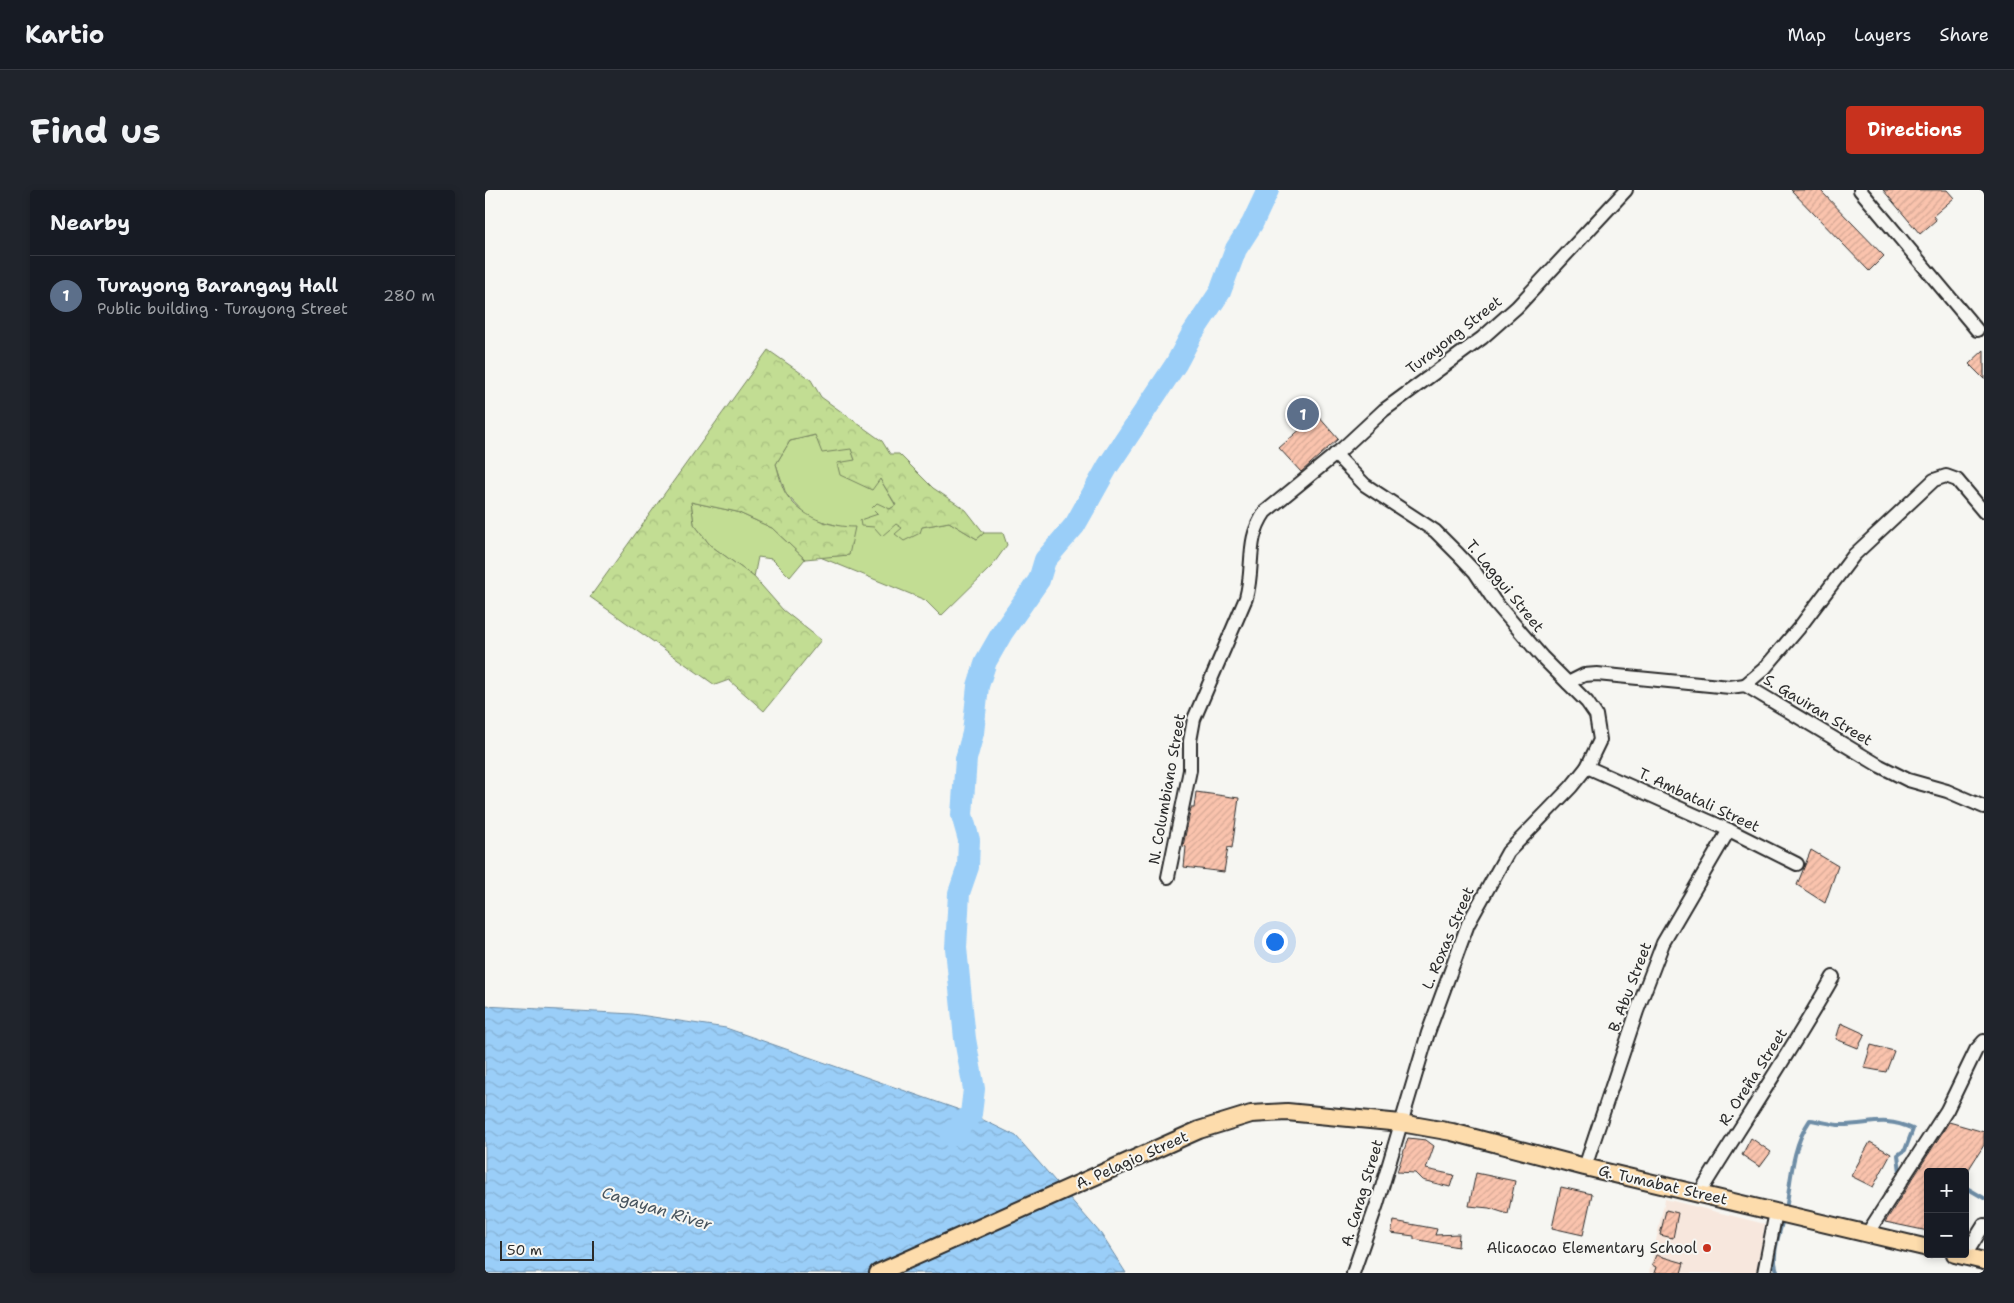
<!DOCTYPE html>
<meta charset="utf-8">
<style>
:root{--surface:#171b24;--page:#20242c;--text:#f1f3f6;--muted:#9ea1a6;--line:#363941;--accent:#c8321e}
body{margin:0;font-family:"Shantell Sans",sans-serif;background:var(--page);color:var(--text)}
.controls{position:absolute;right:15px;bottom:15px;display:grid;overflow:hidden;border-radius:5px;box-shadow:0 2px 8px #0003}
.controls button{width:45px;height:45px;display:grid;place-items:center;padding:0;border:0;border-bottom:1px solid var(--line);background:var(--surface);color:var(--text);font:25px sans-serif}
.scale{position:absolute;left:15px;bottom:12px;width:94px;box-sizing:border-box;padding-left:5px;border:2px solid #2b2b2b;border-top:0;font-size:14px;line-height:18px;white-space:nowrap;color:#2b2b2b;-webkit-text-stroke:4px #f6f6f2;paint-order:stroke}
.you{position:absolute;left:789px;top:751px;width:18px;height:18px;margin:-12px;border:4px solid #fff;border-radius:50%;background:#1a73e8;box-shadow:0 0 0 8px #1a73e833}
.badge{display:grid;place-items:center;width:32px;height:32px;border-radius:50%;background:var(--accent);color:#fff;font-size:16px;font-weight:700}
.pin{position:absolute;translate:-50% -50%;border:2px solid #fff;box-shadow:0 1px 5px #0006}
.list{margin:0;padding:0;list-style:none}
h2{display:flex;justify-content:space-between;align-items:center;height:65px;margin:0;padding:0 20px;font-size:21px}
h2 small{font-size:16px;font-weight:400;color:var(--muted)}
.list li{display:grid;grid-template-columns:32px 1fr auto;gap:15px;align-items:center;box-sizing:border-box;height:80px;padding:0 20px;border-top:1px solid var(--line)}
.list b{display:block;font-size:19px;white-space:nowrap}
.list p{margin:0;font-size:16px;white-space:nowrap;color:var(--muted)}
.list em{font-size:16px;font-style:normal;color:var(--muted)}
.map{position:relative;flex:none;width:1499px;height:1083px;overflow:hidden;border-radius:5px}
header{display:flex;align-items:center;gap:30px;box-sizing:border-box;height:70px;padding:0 25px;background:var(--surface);border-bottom:1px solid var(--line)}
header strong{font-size:24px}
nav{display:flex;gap:28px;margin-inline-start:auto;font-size:18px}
.intro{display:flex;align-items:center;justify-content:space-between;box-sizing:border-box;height:120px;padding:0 30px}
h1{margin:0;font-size:35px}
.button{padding:12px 22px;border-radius:5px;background:var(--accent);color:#fff;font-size:18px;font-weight:700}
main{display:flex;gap:30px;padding:0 30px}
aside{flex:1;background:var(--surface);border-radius:5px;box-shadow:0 2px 8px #0003}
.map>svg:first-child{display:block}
.built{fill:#f7e7dd}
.grass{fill:#c2dd93;stroke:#76845f}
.forest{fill:url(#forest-crowns);stroke:#76845f}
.water{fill:url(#water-waves);stroke:#6e8da6}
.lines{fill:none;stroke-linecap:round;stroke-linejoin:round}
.stream{stroke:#6e8da6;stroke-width:4}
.river{stroke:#9acef8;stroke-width:22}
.building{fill:url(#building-hatch);stroke:#2b2b2b}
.minor-casing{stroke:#2b2b2b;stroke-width:16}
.major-casing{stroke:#2b2b2b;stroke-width:20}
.minor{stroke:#f6f6f2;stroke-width:12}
.major{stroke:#fddcac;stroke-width:16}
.poi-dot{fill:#c8321e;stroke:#f6f6f2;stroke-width:2}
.labels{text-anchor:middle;stroke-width:4;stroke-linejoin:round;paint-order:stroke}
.street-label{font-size:15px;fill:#2b2b2b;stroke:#f6f6f2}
.poi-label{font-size:15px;fill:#2b2b2b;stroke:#f6f6f2;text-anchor:end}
.water-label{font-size:16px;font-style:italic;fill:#47545e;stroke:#f6f6f2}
</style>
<header>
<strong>Kartio</strong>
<nav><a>Map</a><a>Layers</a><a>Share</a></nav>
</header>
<div class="intro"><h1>Find us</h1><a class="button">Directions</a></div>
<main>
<aside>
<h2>Nearby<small></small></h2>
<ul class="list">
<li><span class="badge" style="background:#5c6f8a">1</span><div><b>Turayong Barangay Hall</b><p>Public building · Turayong Street</p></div><em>280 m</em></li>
</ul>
</aside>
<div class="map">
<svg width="1499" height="1083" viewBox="0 0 1499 1083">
<defs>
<pattern id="forest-crowns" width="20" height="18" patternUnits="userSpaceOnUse" patternTransform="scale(1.25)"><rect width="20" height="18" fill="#c2dd93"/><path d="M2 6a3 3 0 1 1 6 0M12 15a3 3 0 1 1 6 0" fill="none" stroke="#a7be7f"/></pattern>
<pattern id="water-waves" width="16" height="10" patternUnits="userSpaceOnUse" patternTransform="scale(1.25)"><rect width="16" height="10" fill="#9acef8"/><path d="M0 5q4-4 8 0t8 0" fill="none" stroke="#85b1d5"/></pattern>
<pattern id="building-hatch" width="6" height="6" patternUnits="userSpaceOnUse" patternTransform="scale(1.25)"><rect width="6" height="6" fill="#fac3ad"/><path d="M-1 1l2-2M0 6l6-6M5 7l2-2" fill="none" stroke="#d6a895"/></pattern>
</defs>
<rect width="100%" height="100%" fill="#f6f6f2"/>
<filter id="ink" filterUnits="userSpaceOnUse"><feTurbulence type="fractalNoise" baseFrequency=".02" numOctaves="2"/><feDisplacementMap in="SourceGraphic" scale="10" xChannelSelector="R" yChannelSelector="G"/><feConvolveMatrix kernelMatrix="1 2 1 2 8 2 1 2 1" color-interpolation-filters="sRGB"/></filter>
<g filter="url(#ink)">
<path class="built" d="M1180,1009L1280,1034L1271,1083H1164Z"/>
<g class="grass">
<path d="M331,245L366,258L370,270L395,289L411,316L385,328L375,330L411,334L418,337H437L464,332L492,349L499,343H518L522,355L507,376L456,426L440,410L335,367L364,365L358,337L324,328L301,304L291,274L305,251Z"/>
<path d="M206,312L252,322L287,338L320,369L305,387L287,369L273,367L269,387L225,355L209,334Z"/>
</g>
<path class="forest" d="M283,160L326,190L336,207L397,251L405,264H414L448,298L481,320L499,343L492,349L464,332L437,337L435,343L419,351L410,344L417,338L411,334L397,346L389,337L376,336L375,330L393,324L387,318L392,313L405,319L411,315L395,289L387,300L355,285L352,273L370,270L366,259L337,263L330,245L305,251L291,274C294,283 296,296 301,304C316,327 344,337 370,337L364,365L320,369L287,338L252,322L206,312L209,334L225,355L269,387L298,420L336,450L279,521L244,490L230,495L105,407Z"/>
<path class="water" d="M0,816L148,824L241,838L486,924L531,946L616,1044L641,1083H0Z"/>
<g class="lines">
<g class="stream">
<path d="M1480,997L1499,1008"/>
<path d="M1301,1020C1306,989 1307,956 1325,930C1335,931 1344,934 1353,935C1384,936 1397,925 1428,939L1420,960L1413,965L1415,982L1423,988L1431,990"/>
<path d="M1293,1083C1285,1068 1294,1045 1298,1029"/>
</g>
<path class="river" d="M466,946L486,924L489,899L480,849L471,758L474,703L483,677L484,650L477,625L481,569L488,543L493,496L501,471L517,443L554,390L560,370L590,335L623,276L691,174L707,144L735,102L751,59L767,34L783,0"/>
</g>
<g class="building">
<path d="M1306,0H1335L1399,66L1384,81Z"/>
<path d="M1398,0H1462L1469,8L1448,26L1451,30L1435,44Z"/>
<path d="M1499,160V189L1484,174Z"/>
<path d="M820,211L853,249L816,282L794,258L818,237L805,223Z"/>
<path d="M711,602L754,608L747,658L743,657L739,682L699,677L701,657L698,656L706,618H709Z"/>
<path d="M1326,660L1353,676L1340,713L1312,695Z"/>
<path d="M1356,833L1380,844L1373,858L1351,849Z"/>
<path d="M1386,855L1409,861L1401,882L1379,878Z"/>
<path d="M1464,932L1499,942V955L1482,982H1443V1041L1400,1032Z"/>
<path d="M923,948L941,950L949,956L941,979L969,985L965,997L937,990L930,983L912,982Z"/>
<path d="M1266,948L1286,962L1275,977L1257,965Z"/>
<path d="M1385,952L1406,964L1388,997L1366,986Z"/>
<path d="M991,983L1030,991L1023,1024L1004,1018L984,1016Z"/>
<path d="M1076,997L1107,1004L1098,1045L1067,1038Z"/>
<path d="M1181,1020L1193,1023L1188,1048L1175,1045Z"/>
<path d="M909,1031L952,1039L950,1045L974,1044L973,1057L929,1049V1046L906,1043Z"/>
<path d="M1171,1065L1199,1073L1196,1083H1169L1171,1077L1167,1075Z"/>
</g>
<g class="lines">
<g class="minor-casing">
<g id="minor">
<path d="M1375,0L1492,140"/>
<path d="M850,264L880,295L950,341L973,364L990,382L1010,412L1057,467L1102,512L1111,525L1115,550L1102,577L1086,597L1023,662L983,734L943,843L892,1014L868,1083"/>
<path d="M1083,493L1099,485L1112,484L1245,497L1260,495L1395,576L1423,590L1462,601L1499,617"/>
<path d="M1260,495L1279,479L1314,438L1369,365L1449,290L1461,286L1472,290L1499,322"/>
<path d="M1102,577L1244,640L1312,674"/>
<path d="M683,687L705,580V551L709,529L761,408C770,375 760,351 780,322L857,259L899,220L997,148L1032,117L1141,0"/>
<path d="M1100,977L1152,821L1178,753L1244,640"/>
<path d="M1214,1004C1259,931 1306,861 1348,787"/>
<path d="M1382,1044L1462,920L1491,860L1499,851"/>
<path d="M1479,1067L1499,1035"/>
<path d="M1279,1083L1291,1022"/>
</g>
</g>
<g class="major-casing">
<g id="major">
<path d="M1470,1064L1499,1071"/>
<path d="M393,1083L714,940L766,924L802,922L916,933L967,942L1100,977L1443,1058"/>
</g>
</g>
<use href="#minor" class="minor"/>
<use href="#major" class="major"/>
</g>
</g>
<circle class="poi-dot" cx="1222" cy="1058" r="5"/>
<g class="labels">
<g class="street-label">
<text transform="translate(969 145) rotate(-38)" y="5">Turayong Street</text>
<text transform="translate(1020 396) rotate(51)" y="5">T. Laggui Street</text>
<text transform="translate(1333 520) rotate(31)" y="5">S. Gauiran Street</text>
<text transform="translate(682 599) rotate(-80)" y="5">N. Columbiano Street</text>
<text transform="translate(1214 610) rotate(25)" y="5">T. Ambatali Street</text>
<text transform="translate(963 748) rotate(-67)" y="5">L. Roxas Street</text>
<text transform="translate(1145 797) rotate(-69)" y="5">B. Abu Street</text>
<text transform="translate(1268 887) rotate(-57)" y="5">R. Oreña Street</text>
<text transform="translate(647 970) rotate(-24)" y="5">A. Pelagio Street</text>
<text transform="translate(1178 995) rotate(13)" y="5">G. Tumabat Street</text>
<text transform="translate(877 1003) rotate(-73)" y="5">A. Carag Street</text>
</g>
<g class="poi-label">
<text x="1212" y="1063">Alicaocao Elementary School</text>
</g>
<g class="water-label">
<text transform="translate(172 1018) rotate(17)" y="6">Cagayan River</text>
</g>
</g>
</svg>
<div class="controls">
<button>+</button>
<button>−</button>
</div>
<div class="scale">50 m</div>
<div class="you"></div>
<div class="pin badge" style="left:818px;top:224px;background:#5c6f8a">1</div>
</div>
</main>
